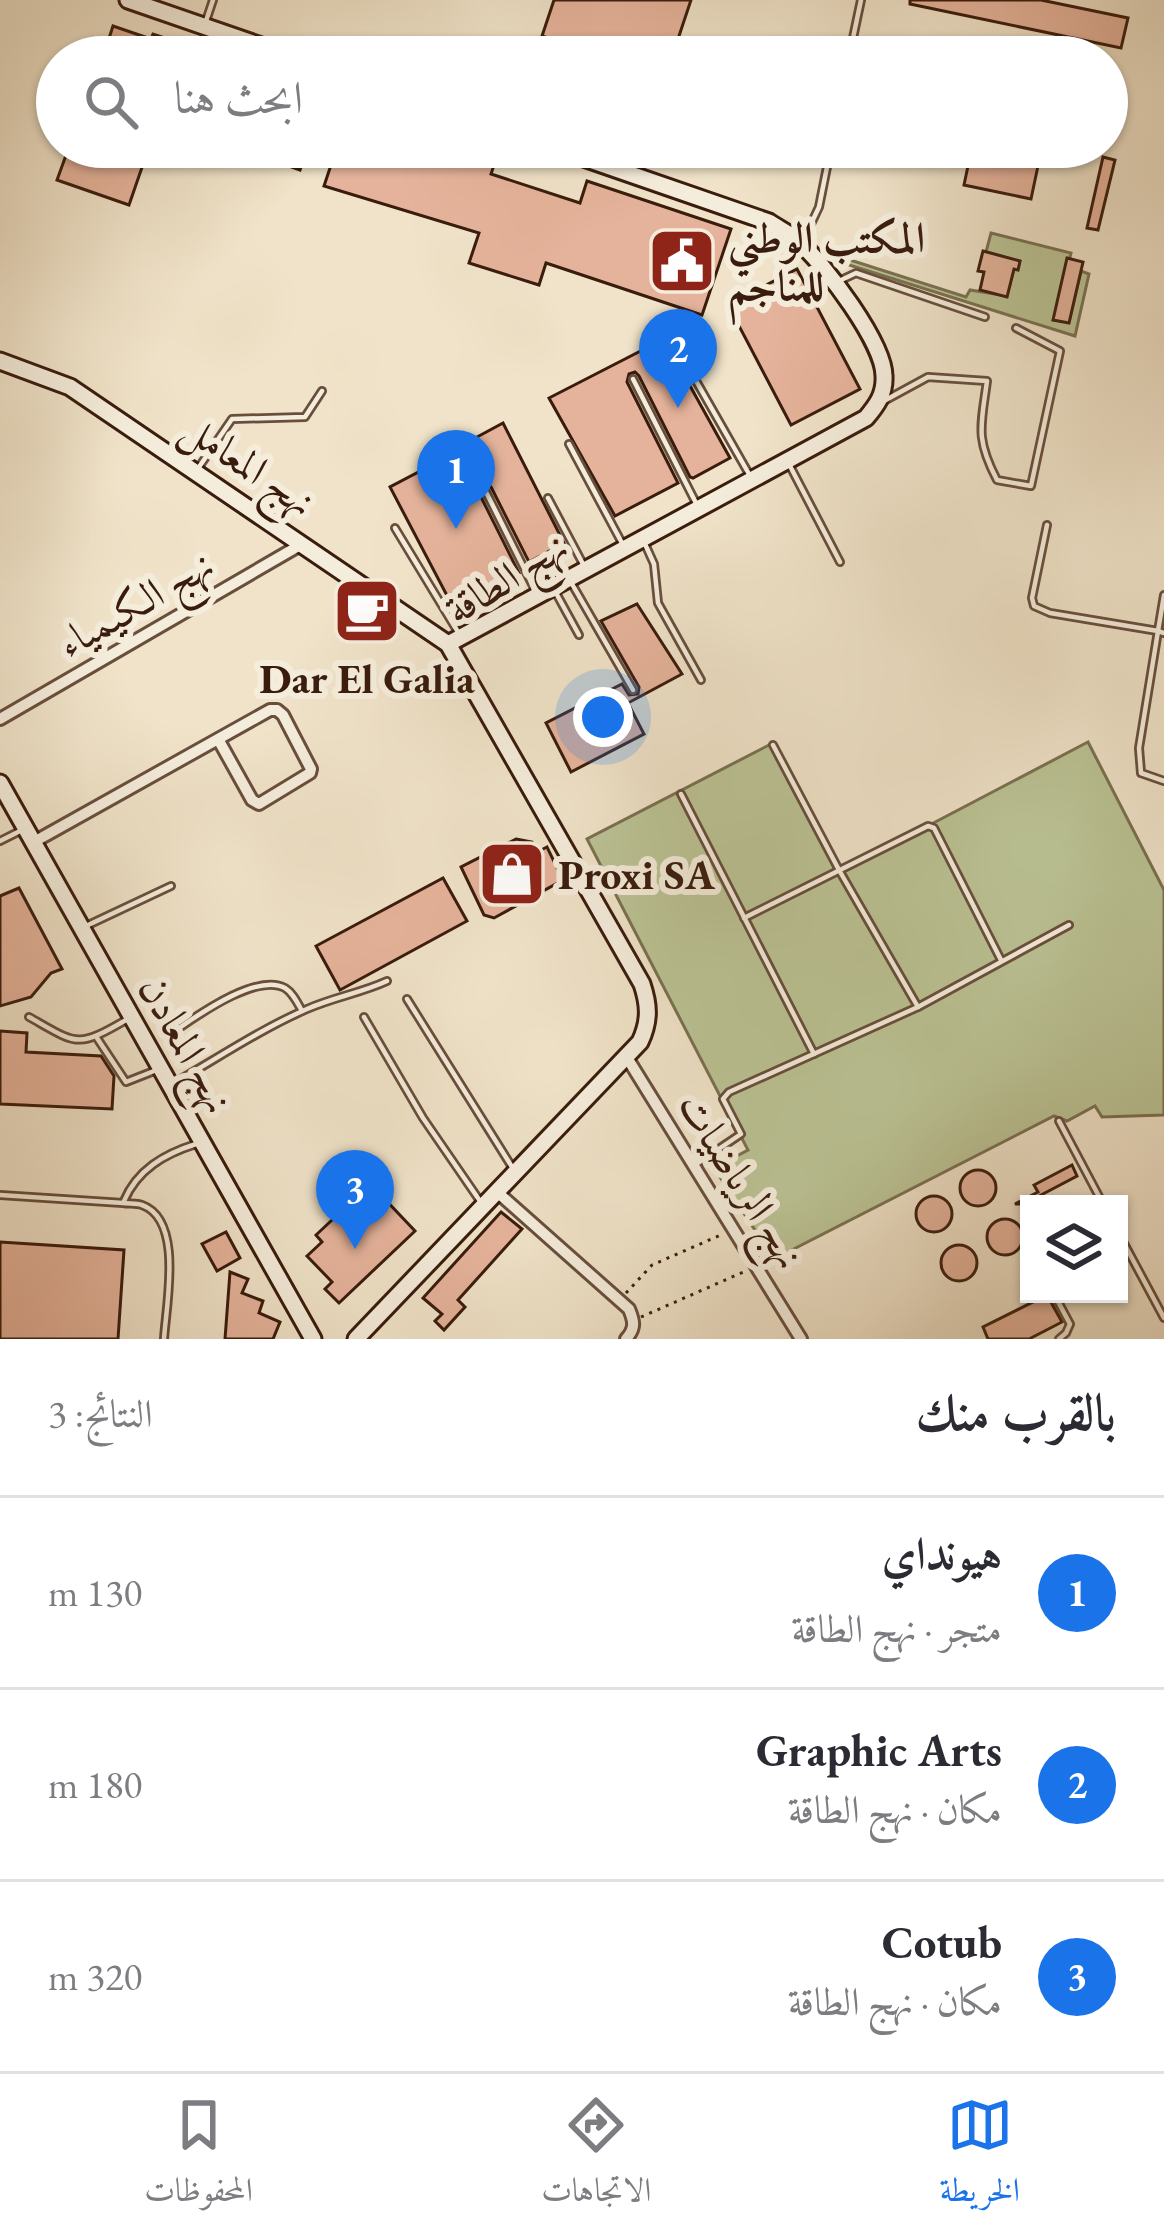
<!DOCTYPE html>
<html lang="ar">
<meta charset="utf-8">
<style>
:root{--surface:#fff;--page:#f2f2f3;--text:#2b2b33;--muted:#7c7c81;--line:#e1e1e2;--accent:#1a73e8}
body{margin:0;font-family:"EB Garamond",Amiri,serif;background:var(--page);color:var(--text);direction:rtl}
.controls{position:absolute;right:36px;bottom:36px;display:grid;overflow:hidden;border-radius:0px;box-shadow:0 3px 9px #0004}
.controls button{width:108px;height:108px;display:grid;place-items:center;padding:0;border:0;border-bottom:3px solid var(--line);background:var(--surface);color:var(--text);font:60px sans-serif}
.you{position:absolute;left:603px;top:717px;width:42px;height:42px;margin:-30px;border:9px solid #fff;border-radius:50%;background:#1a73e8;box-shadow:0 0 0 18px #1a73e833}
.badge{display:grid;place-items:center;width:78px;height:78px;border-radius:50%;background:var(--accent);color:#fff;font-size:39px;font-weight:700}
.pin{position:absolute;translate:-50% -99px;filter:drop-shadow(0 3px 6px #0008)}
.pin::after{content:'';position:absolute;top:63px;width:42px;height:36px;background:inherit;clip-path:polygon(0 0,100% 0,50% 100%)}
.list{margin:0;padding:0;list-style:none}
h2{display:flex;justify-content:space-between;align-items:center;height:156px;margin:0;padding:0 48px;font-size:51px}
h2 small{font-size:39px;font-weight:400;color:var(--muted)}
.list li{display:grid;grid-template-columns:78px 1fr auto;gap:36px;align-items:center;box-sizing:border-box;height:192px;padding:0 48px;border-top:3px solid var(--line)}
.list b{display:block;font-size:45px;white-space:nowrap}
.list p{margin:0;font-size:39px;white-space:nowrap;color:var(--muted)}
.list em{font-size:39px;font-style:normal;color:var(--muted)}
.icon{flex:none;width:66px;height:66px;fill:none;stroke:currentColor;stroke-width:2;stroke-linecap:round;stroke-linejoin:round}
.map{position:relative;flex:none;width:1164px;height:1339px;overflow:hidden;direction:ltr}
.search{position:absolute;background:var(--surface);box-shadow:0 3px 9px #0004;left:36px;right:36px;top:36px;height:132px;display:flex;align-items:center;gap:30px;box-sizing:border-box;padding:0 42px;border-radius:66px;color:var(--muted);font-size:45px}
.sheet{height:732px;background:var(--surface)}
nav{display:flex;justify-content:space-around;align-items:center;box-sizing:border-box;height:168px;border-top:3px solid var(--line);background:var(--surface);font-size:33px;color:var(--muted)}
nav a{display:grid;justify-items:center;gap:6px}
nav .on{color:var(--accent)}
.map>svg:first-child{display:block}
.green{fill:#bbc395;stroke:#7a7051;stroke-width:3}
.building{fill:#e5b39b;stroke:#3a1c0d;stroke-width:3}
.lines{fill:none;stroke-linecap:round;stroke-linejoin:round}
.lane-casing{stroke:#684e3c;stroke-width:10}
.street-casing{stroke:#684e3c;stroke-width:16}
.secondary-casing{stroke:#3a1c0d;stroke-width:21}
.path{stroke:#3a1c0d;stroke-width:3;stroke-dasharray:3 6;stroke-linecap:butt}
.lane{stroke:#f5eddc;stroke-width:4.5}
.street{stroke:#f5eddc;stroke-width:10}
.secondary{stroke:#f5eddc;stroke-width:15}
.labels{text-anchor:middle;stroke-width:12;stroke-linejoin:round;paint-order:stroke}
.poi-label{font-size:42px;font-weight:bold;fill:#3a1c0d;stroke:#f5eddc;text-anchor:start}
.street-label{font-size:42px;fill:#3a1c0d;stroke:#f5eddc}
</style>
<div class="map">
<svg width="1164" height="1339" viewBox="0 0 1164 1339">
<rect width="100%" height="100%" fill="#f0e3c9"/>
<filter id="stains"><feTurbulence type="fractalNoise" baseFrequency=".00167" numOctaves="4"/><feColorMatrix values="0 0 0 0 .2 0 0 0 0 .09 0 0 0 0 .02 0 0 0 .5 -.17"/></filter>
<radialGradient id="worn" r=".72"><stop offset=".6" stop-color="#630" stop-opacity="0"/><stop offset="1" stop-color="#630" stop-opacity=".3"/></radialGradient>
<g class="green">
<path d="M991,233L1071,253L1054,320L1069,322L1081,271L1089,274L1075,336L846,264L847,259L966,297L970,290L1007,296L1014,269L1018,270L1020,261L986,252Z"/>
<path d="M1088,742L1164,890V1115L1102,1117L1095,1106L1067,1121L1054,1116L774,1259L714,1168L748,1150L587,839L771,744L838,873Z"/>
</g>
<g class="building">
<path d="M554,0H691L672,57H603L542,36Z"/>
<path d="M910,0H1041L1128,18L1121,48L910,4Z"/>
<path d="M113,26L151,39L153,34L171,40L168,49L185,57H103Z"/>
<path d="M69,147H149L129,205L57,180Z"/>
<path d="M235,147H308L300,170Z"/>
<path d="M337,147H500L491,174L580,203L587,181L731,229L702,315L546,263L539,285L469,263L479,233L324,186Z"/>
<path d="M972,147H1042L1031,199L964,185Z"/>
<path d="M1103,157L1115,160L1098,230L1087,228Z"/>
<path d="M983,251L1020,261L1018,270L1014,269L1007,297L980,290L984,272L978,271Z"/>
<path d="M1067,258L1083,262L1069,323L1053,320Z"/>
<path d="M797,269L860,389L791,425L728,305Z"/>
<path d="M664,339L730,458L693,478L690,477L639,376L635,372L629,374L627,382L678,483L615,516L549,398Z"/>
<path d="M503,423L564,543L529,562L491,487L487,483L481,485L479,493L519,573L453,607L390,487L468,446L466,443Z"/>
<path d="M637,604L682,674L628,703L644,734L571,772L546,723L622,684L629,695L638,694L639,687L601,621Z"/>
<path d="M516,839L532,842L537,852L547,847L563,880L494,918L484,915L461,867Z"/>
<path d="M443,878L467,921L340,990L316,946Z"/>
<path d="M19,888L62,969L51,973L31,997L0,1006V896Z"/>
<path d="M0,1031L27,1033L26,1052L101,1056L114,1076L112,1109L0,1104Z"/>
<path d="M1072,1165L1077,1176L1041,1195L1046,1204H1015L1038,1192L1034,1185Z"/>
<circle cx="978" cy="1188" r="18"/>
<path d="M365,1189L372,1196L378,1192L415,1231L339,1303L325,1289L332,1282L307,1256L322,1242L316,1235Z"/>
<circle cx="934" cy="1214" r="18"/>
<path d="M501,1212L522,1229L458,1300L465,1307L444,1330L435,1321L442,1314L423,1298Z"/>
<circle cx="1005" cy="1237" r="18"/>
<path d="M226,1232L240,1258L217,1271L202,1244Z"/>
<path d="M0,1242L124,1250L118,1339H0Z"/>
<circle cx="959" cy="1263" r="18"/>
<path d="M230,1272L248,1279L242,1293L263,1301L259,1313L280,1322L273,1339H225Z"/>
<path d="M1047,1295L1062,1322L1029,1339H988L983,1327Z"/>
</g>
<g class="lines">
<g class="lane-casing">
<g id="lane">
<path d="M206,21L213,0"/>
<path d="M849,57L861,0"/>
<path d="M804,239L819,207L831,147"/>
<path d="M839,281L856,273L985,317"/>
<path d="M683,358L749,474"/>
<path d="M633,379L696,503"/>
<path d="M882,402L928,377L987,381C981,426 975,438 997,480L1031,486L1060,351L1016,328"/>
<path d="M569,444L622,543"/>
<path d="M790,466L840,562"/>
<path d="M199,467L232,419L305,417L322,391"/>
<path d="M485,490L535,590"/>
<path d="M548,498L583,564"/>
<path d="M1047,525L1032,598L1034,606L1050,613L1158,631L1164,595"/>
<path d="M395,528L458,632"/>
<path d="M645,544L654,564L658,603L701,680"/>
<path d="M572,584L633,690"/>
<path d="M556,593L579,635"/>
<path d="M1164,633L1158,631L1139,748L1141,773L1164,781"/>
<path d="M773,745L839,870L918,1007"/>
<path d="M681,794L814,1054"/>
<path d="M0,841L20,831"/>
<path d="M744,918L928,826L934,828L1001,960"/>
<path d="M86,926L171,886"/>
<path d="M407,999L512,1167"/>
<path d="M29,1017C77,1044 76,1049 126,1020"/>
<path d="M364,1017L423,1118L480,1201"/>
<path d="M179,1028C201,1013 258,973 285,988C293,993 297,1002 302,1011"/>
<path d="M97,1038L126,1082L154,1071"/>
<path d="M174,1083C218,1058 261,1029 307,1009C334,997 361,993 387,981"/>
<path d="M1059,1121L1103,1204"/>
<path d="M695,1165L741,1134L723,1099L729,1092L918,1007L1069,925"/>
<path d="M0,1195L123,1203C129,1204 136,1203 142,1205C184,1220 166,1305 164,1339"/>
<path d="M124,1201C137,1170 164,1154 196,1144"/>
<path d="M1119,1234L1164,1318"/>
<path d="M1054,1294L1070,1324L1066,1333L1059,1339"/>
</g>
</g>
<g class="street-casing">
<g id="street">
<path d="M0,719L302,544"/>
<path d="M32,843L270,710H277L283,715L311,769L310,773L259,804L252,800L218,739"/>
<path d="M626,1056L801,1339"/>
<path d="M496,1191L629,1309C634,1321 636,1328 626,1339"/>
</g>
</g>
<g class="secondary-casing">
<g id="secondary">
<path d="M128,0L293,57"/>
<path d="M0,361L70,387L448,644L642,984C649,1005 650,1021 640,1042L356,1339"/>
<path d="M448,644L866,418C877,405 885,394 884,376C884,343 825,265 800,243C791,234 779,229 769,222L552,147"/>
<path d="M0,783L313,1339"/>
</g>
</g>
<g class="path">
<path d="M626,1293L652,1265L723,1234"/>
<path d="M641,1317L748,1270"/>
</g>
<use href="#lane" class="lane"/>
<use href="#street" class="street"/>
<use href="#secondary" class="secondary"/>
</g>
<defs>
<g id="civic-square" transform="scale(3.45)"><rect x="-9" y="-9" width="18" height="18" rx="4" fill="#8f2418" stroke="#f5eddc"/><path d="M-.6-6.5H3V-4.5H.6V-3L4-1V1h2V6H-6V1h2V-1L-.6-3ZM-1.2 2.5V6h2.4V2.5Z" fill="#fff"/></g>
<g id="cafe-square" transform="scale(3.45)"><rect x="-9" y="-9" width="18" height="18" rx="4" fill="#8f2418" stroke="#f5eddc"/><path d="M-5.5-4.5H6V0H3Q3 3.5 0 3.5H-2.5Q-5.5 3.5-5.5 0ZM3-3.2v2h1.7v-2ZM-6 4.5H4V6H-6Z" fill="#fff"/></g>
<g id="shop-square" transform="scale(3.45)"><rect x="-9" y="-9" width="18" height="18" rx="4" fill="#8f2418" stroke="#f5eddc"/><path d="M-5-2.5h2.3a2.7 3.5 0 0 1 5.4 0H5L5.5 6h-11ZM-1.5-2.5h3a1.5 2.3 0 0 0-3 0Z" fill="#fff"/></g>
</defs>
<g fill-rule="evenodd">
<use href="#civic-square" x="682" y="261"/>
<use href="#cafe-square" x="367" y="611"/>
<use href="#shop-square" x="512" y="874"/>
</g>
<g class="labels">
<g class="poi-label">
<text x="728" y="252">المكتب الوطني<tspan x="728" dy="48">للمناجم</tspan></text>
<text x="367" y="693" text-anchor="middle">Dar El Galia</text>
<text x="558" y="889">Proxi SA</text>
</g>
<g class="street-label">
<text transform="translate(249 464) rotate(34)" y="15">نهج المعامل</text>
<text transform="translate(506 577) rotate(-32)" y="15">نهج الطاقة</text>
<text transform="translate(135 603) rotate(-30)" y="15">نهج الكيمياء</text>
<text transform="translate(187 1044) rotate(61)" y="15">نهج المعادن</text>
<text transform="translate(742 1180) rotate(58)" y="15">نهج الرياضيات</text>
</g>
</g>
<rect width="100%" height="100%" filter="url(#stains)"/>
<rect width="100%" height="100%" fill="url(#worn)"/>
</svg>
<div class="controls">
<button><svg class="icon" aria-label="layers" viewBox="0 0 24 24"><path d="M12 4l9 5-9 5-9-5zM3 14l9 5 9-5"/></svg></button>
</div>
<div class="you"></div>
<div class="pin badge" style="left:456px;top:529px">1</div>
<div class="pin badge" style="left:678px;top:408px">2</div>
<div class="pin badge" style="left:355px;top:1249px">3</div>
<div class="search"><svg class="icon" aria-label="search" viewBox="0 0 24 24"><circle cx="10" cy="10" r="6"/><path d="M15 15l6 6"/></svg>ابحث هنا</div>
</div>
<section class="sheet">
<h2>بالقرب منك<small>النتائج: 3</small></h2>
<ul class="list">
<li><span class="badge">1</span><div><b>هيونداي</b><p>متجر · نهج الطاقة</p></div><em>130 m</em></li>
<li><span class="badge">2</span><div><b>Graphic Arts</b><p>مكان · نهج الطاقة</p></div><em>180 m</em></li>
<li><span class="badge">3</span><div><b>Cotub</b><p>مكان · نهج الطاقة</p></div><em>320 m</em></li>
</ul>
</section>
<nav>
<a class="on"><svg class="icon" aria-label="map" viewBox="0 0 24 24"><path d="M3 6l6-2 6 2 6-2v14l-6 2-6-2-6 2zM9 4v14M15 6v14"/></svg>الخريطة</a>
<a><svg class="icon" aria-label="directions" viewBox="0 0 24 24"><path d="M12 3l9 9-9 9-9-9zM9 14v-3h6M13 9l2 2-2 2"/></svg>الاتجاهات</a>
<a><svg class="icon" aria-label="saved" viewBox="0 0 24 24"><path d="M7 4h10v16l-5-4-5 4z"/></svg>المحفوظات</a>
</nav>
